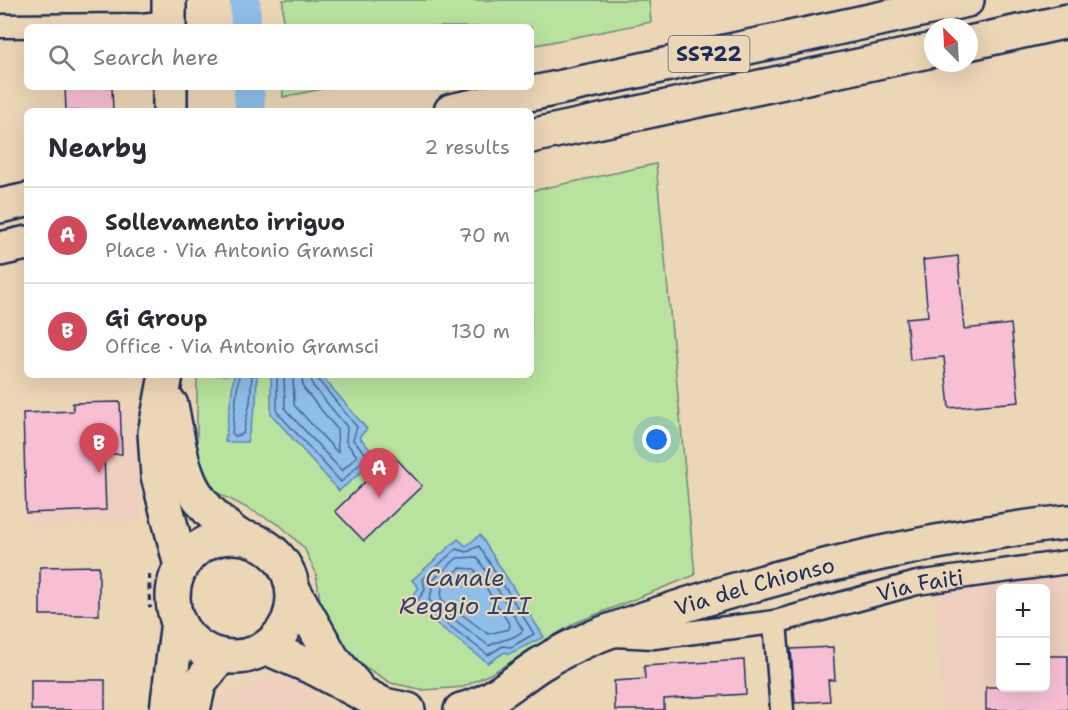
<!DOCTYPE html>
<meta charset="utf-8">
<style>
:root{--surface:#fff;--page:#f2f2f3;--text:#2b2b33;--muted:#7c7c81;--line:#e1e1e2;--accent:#d1495b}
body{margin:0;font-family:"Shantell Sans",sans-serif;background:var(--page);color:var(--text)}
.controls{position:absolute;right:18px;bottom:18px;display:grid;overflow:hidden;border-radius:9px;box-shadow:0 6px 24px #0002}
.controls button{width:54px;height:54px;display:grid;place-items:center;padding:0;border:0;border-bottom:2px solid var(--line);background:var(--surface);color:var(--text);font:30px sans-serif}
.compass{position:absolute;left:924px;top:18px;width:54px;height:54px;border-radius:50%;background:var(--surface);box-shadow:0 6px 24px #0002;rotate:336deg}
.you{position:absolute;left:657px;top:440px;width:21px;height:21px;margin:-15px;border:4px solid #fff;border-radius:50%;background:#1a73e8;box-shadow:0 0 0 9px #1a73e833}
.badge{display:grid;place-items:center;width:39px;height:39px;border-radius:50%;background:var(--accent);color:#fff;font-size:20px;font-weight:700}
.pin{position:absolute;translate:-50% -50px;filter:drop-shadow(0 2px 3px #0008)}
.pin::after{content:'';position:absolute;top:32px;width:21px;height:18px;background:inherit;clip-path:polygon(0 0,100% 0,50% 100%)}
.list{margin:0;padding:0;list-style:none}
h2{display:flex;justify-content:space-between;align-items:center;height:78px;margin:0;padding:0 24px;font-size:26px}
h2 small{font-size:20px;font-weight:400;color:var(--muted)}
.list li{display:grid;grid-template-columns:39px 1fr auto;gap:18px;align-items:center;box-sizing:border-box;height:96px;padding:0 24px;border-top:2px solid var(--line)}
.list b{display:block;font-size:22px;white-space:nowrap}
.list p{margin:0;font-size:20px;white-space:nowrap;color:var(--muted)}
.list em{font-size:20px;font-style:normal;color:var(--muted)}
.icon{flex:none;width:33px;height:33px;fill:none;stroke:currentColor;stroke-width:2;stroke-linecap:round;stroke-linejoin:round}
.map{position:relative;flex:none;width:1068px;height:710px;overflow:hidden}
.search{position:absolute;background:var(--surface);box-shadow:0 6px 24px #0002;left:24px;top:24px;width:510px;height:66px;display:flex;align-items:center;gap:15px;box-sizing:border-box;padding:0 21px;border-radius:9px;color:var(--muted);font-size:22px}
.panel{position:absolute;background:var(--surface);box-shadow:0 6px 24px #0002;left:24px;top:108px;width:510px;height:270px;border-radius:9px}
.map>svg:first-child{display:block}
.built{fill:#efcfbe;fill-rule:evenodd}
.green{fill:#b8e29e;stroke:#6a887e;stroke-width:1.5}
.water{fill:#8ebee9;stroke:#6085b1;stroke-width:1.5}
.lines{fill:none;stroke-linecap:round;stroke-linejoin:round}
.shore{stroke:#496896;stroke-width:1.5}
.canal{stroke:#8ebee9;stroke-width:30}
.building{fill:#f7bed4;stroke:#1b2f5e;stroke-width:1.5}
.street-casing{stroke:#1b2f5e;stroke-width:27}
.secondary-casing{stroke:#1b2f5e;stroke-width:38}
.highway-casing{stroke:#1b2f5e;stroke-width:38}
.path{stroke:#1b2f5e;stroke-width:4;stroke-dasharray:6 4.5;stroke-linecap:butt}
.street{stroke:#ebd6b5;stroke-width:22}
.secondary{stroke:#ebd6b5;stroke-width:33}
.highway{stroke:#ebd6b5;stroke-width:33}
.labels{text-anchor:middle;stroke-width:4.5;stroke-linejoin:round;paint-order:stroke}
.shield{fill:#ebd6b5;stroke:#596178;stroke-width:1.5}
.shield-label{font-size:21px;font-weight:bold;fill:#1b2f5e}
.street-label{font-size:22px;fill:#1b2f5e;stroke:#ebd6b5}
.water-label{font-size:24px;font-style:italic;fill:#2c4473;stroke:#ebd6b5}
</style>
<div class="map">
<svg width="1068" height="710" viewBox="0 0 1068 710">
<rect width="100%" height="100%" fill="#ebd6b5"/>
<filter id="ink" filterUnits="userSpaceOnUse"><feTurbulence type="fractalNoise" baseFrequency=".0167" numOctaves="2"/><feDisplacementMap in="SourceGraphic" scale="12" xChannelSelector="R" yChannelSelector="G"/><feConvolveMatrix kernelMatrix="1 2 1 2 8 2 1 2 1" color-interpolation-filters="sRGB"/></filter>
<g filter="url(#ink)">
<g class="built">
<path d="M137,405L141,523L28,528L23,412Z"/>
<path d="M1068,570V710H942L936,588ZM1000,588H1046V688H1000Z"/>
<path d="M274,676L298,680L327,705L338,710H214L221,696Z"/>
</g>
<g class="green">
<path d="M283,0H649L651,22L531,46V27H283Z"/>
<path d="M283,87H331L283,97Z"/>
<path d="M656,164L695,575L575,623L494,672L463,687L424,690L391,683L354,660L333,633L320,601L316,573L304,548L280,525L216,492L197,458V375H531V191Z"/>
</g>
<g class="water">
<path d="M234,375H257L256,403L247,442H225Z"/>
<path d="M271,375H321L367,429L359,437L378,458L339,491L271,414Z"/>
<path d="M480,535L544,637L509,654L505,652L488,663L407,601L419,588L412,580L458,539L466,546Z"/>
</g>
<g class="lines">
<g class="shore">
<path d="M239,375L232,433L235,436L243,434L250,402L252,375"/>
<path d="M277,375V412L341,482L368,456L353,440L357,427L319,381L317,375"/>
<path d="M284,375L285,409L342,471L357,456L346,442L347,427L313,386L310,375"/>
<path d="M293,375L294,405L338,453L337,429L304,389L301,375"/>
<path d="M479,546L534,634L511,647L503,646L488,655L417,601L425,590L423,579L456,549L467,552Z"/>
<path d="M477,557L523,630C515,640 500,639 489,646L429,600L432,590V581L457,558Z"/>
<path d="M460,568L474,569L510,625L509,629L488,634L441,599L442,584Z"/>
</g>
<g class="canal">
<path d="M245,0L246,27"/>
<path d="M249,87L250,111"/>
</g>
</g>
<g class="building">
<path d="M65,87H112L113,111H66Z"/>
<path d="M958,256L964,329L1011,324L1019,402L949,408L944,357L910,360L906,318L928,316L923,260Z"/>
<path d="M120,402L122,454H104L106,510L26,513L23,413L73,411V403Z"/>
<path d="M393,455L422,486L364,541L335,511Z"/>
<path d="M99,566V615H40V567Z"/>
<path d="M833,647L835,680H828L830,701L795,703L791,649Z"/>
<path d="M1046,656H1068V710H986V687H1046Z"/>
<path d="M744,660L746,694L664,699V710H615L614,681L645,679L644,666Z"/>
<rect x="31" y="680" width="74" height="30"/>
</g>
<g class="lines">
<g class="street-casing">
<g id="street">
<path d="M0,26L142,25L169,22"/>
<path d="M775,622L782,710"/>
<path id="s1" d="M614,635L654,637L775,622L917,583L1068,562"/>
</g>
</g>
<g class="secondary-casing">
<g id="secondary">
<path d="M169,0V27"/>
<path d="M170,87V111"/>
<path d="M166,375L155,433L158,476L181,566"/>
<path d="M171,405C184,469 182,495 238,536"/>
<circle cx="233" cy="597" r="60"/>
<path d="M294,591L332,658L355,685"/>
<path d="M267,648L314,668L384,705L408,710"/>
<path d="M167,710L178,621"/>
<path d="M193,710L199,684L221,656"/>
<path id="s2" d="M461,710C492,703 513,682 539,665C558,653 583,641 604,633C751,579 913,540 1068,522"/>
</g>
</g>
<g class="highway-casing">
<g id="highway">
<path d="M969,43L1068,21"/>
<path d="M451,111L967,0"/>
<path d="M531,136L933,50"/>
<path d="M0,206L27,200"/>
<path d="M0,249L27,243"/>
</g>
</g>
<path class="path" d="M149,574L150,608"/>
<use href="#street" class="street"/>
<use href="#secondary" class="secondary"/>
<use href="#highway" class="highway"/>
</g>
</g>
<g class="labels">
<rect class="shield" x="668.5" y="36" width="81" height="36" rx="4.5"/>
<g class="shield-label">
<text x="709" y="61">SS722</text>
</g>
<g class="street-label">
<text dy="8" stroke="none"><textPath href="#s1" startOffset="312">Via Faiti</textPath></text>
<text dy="8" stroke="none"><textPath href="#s2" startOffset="321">Via del Chionso</textPath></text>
</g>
<g class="water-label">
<text x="465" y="586">Canale<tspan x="465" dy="28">Reggio III</tspan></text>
</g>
</g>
</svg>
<div class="controls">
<button>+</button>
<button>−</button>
</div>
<svg class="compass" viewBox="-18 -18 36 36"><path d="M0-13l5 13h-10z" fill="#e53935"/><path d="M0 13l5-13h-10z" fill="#7c7c81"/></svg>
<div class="you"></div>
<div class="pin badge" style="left:379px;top:498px">A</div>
<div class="pin badge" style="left:99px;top:473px">B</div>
<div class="search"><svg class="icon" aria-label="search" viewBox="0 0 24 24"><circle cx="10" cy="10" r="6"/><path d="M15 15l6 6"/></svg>Search here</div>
<section class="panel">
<h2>Nearby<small>2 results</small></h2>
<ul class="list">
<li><span class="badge">A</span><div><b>Sollevamento irriguo</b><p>Place · Via Antonio Gramsci</p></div><em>70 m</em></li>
<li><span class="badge">B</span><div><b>Gi Group</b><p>Office · Via Antonio Gramsci</p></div><em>130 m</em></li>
</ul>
</section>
</div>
